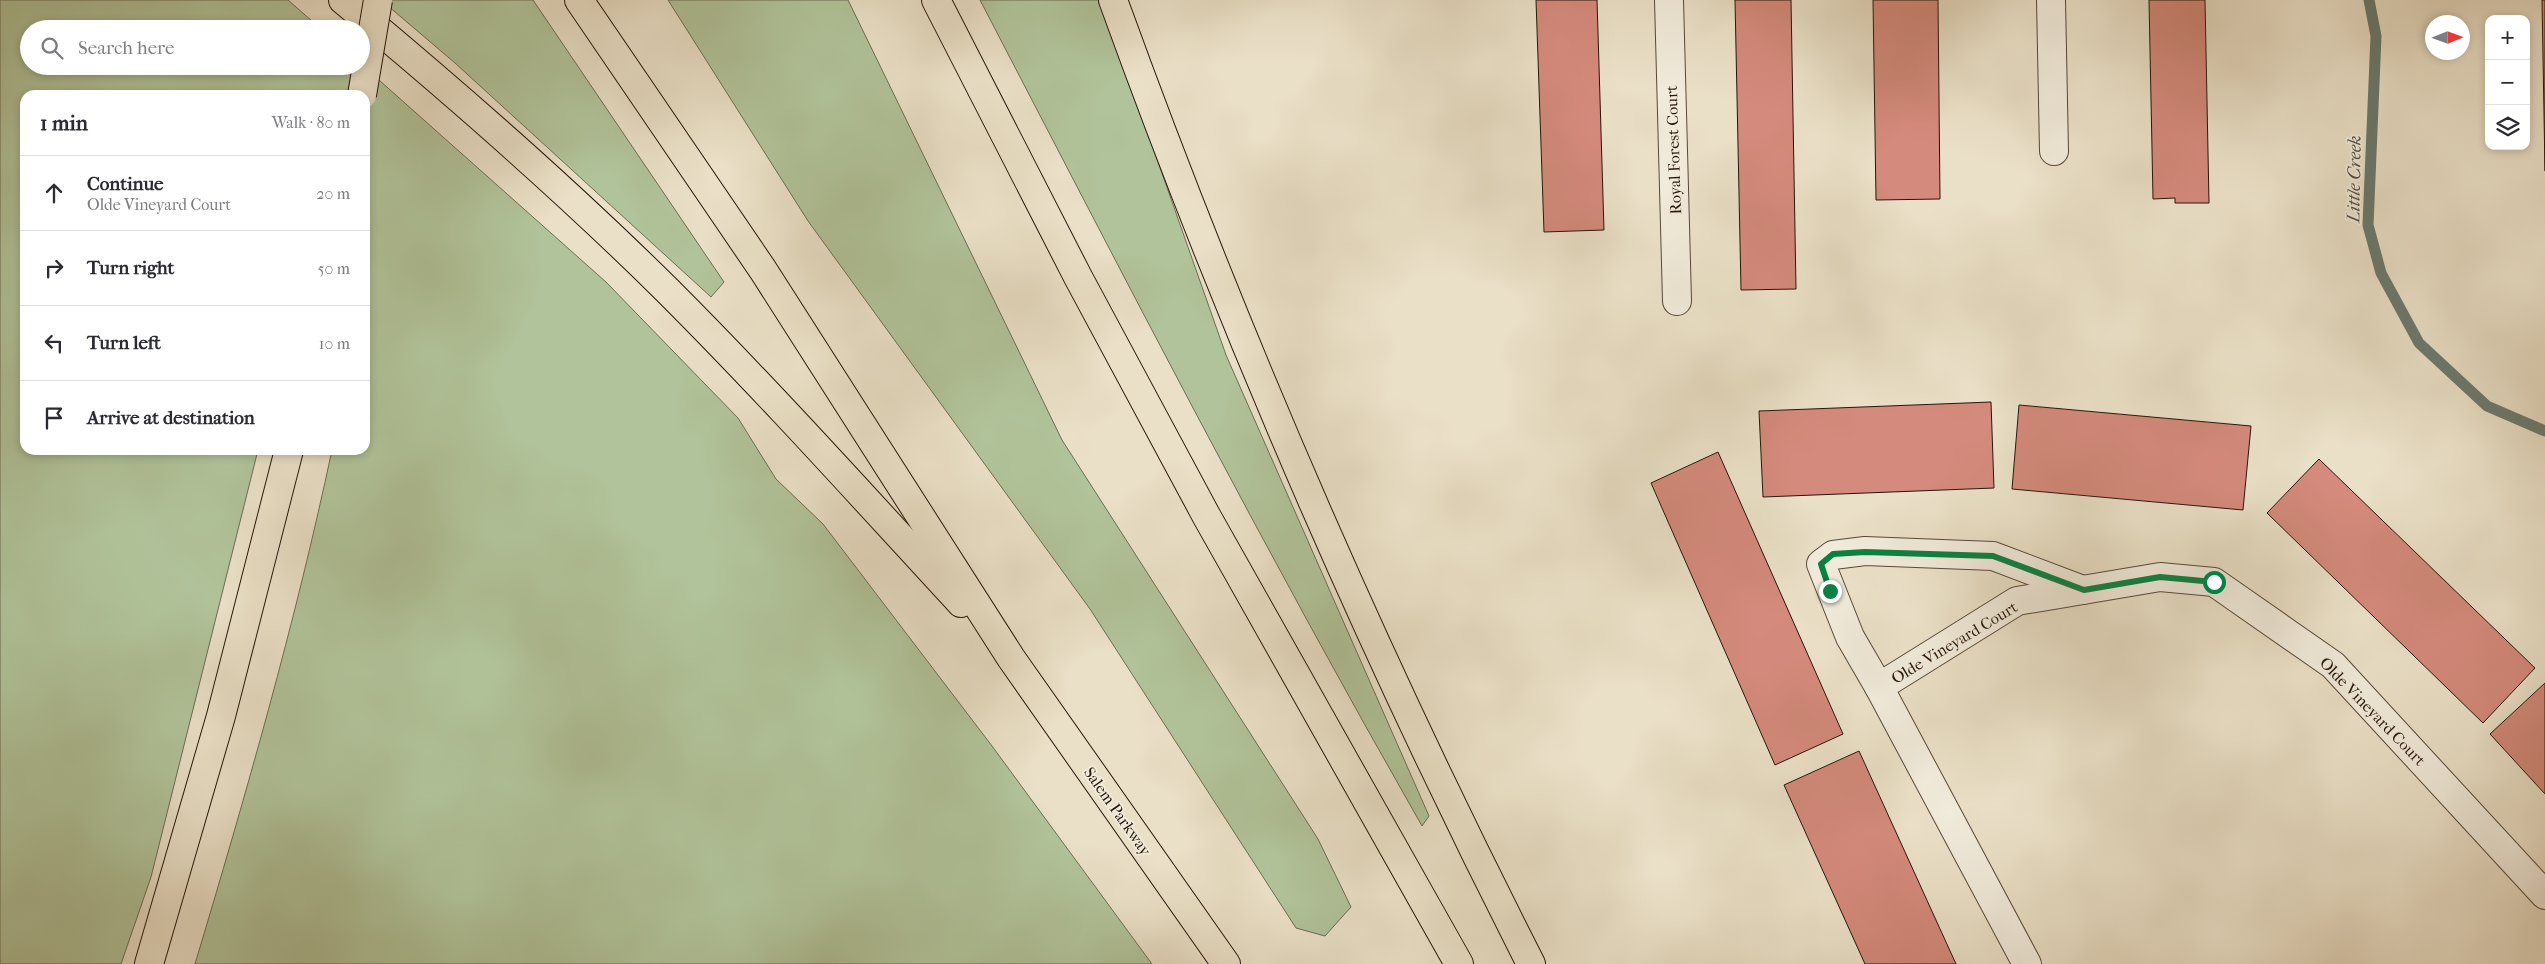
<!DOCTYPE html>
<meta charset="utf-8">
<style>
:root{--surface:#fff;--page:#f2f2f3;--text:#2b2b33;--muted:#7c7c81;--line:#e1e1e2}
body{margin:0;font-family:"IM FELL French Canon",serif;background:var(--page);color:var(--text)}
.controls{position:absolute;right:15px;top:15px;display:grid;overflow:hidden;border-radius:10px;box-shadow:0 2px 8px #0003}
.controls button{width:45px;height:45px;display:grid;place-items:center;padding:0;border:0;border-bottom:1px solid var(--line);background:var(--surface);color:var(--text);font:25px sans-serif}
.compass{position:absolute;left:2425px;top:15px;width:45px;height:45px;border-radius:50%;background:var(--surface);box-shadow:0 2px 8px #0003;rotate:89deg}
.stop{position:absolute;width:15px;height:15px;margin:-11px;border:4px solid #0b8043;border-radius:50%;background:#fff}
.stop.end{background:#0b8043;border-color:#fff;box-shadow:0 1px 5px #0008}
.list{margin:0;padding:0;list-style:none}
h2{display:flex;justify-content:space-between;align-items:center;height:65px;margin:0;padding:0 20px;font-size:21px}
h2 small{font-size:16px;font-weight:400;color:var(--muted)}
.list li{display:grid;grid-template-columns:32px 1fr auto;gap:15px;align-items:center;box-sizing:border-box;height:75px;padding:0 20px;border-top:1px solid var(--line)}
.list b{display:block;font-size:19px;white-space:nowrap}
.list p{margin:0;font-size:16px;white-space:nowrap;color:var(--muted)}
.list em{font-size:16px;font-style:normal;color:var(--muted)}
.icon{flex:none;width:28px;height:28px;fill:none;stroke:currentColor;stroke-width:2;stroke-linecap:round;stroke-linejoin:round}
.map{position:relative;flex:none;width:2545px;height:964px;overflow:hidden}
.search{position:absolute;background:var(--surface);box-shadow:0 2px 8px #0003;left:20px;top:20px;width:350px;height:55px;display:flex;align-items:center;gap:12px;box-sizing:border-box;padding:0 18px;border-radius:28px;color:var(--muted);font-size:19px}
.panel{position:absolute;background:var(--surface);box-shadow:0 2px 8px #0003;left:20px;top:90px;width:350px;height:365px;border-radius:15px}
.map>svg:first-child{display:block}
.green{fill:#b1c39a;stroke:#6c6c52}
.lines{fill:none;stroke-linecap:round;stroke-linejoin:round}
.stream{stroke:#6b7a6e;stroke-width:11}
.building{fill:#d48a7c;stroke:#27150a}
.minor-casing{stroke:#584839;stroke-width:30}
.highway-casing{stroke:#27150a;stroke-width:30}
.minor{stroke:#f1ebdb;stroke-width:28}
.highway{stroke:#eae0c7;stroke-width:28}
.highway-bridge-casing{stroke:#27150a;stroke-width:30;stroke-linecap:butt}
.highway-bridge{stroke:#eae0c7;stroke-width:28}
.route{stroke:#0b8043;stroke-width:6}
.labels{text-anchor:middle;stroke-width:4;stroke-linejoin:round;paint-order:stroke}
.street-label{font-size:16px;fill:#27150a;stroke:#f1ebdb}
.water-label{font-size:18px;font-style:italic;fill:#4f5044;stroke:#f1ebdb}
</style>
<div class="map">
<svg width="2545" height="964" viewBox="0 0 2545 964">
<rect width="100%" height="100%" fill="#eae0c7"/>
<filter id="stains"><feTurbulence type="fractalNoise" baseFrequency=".004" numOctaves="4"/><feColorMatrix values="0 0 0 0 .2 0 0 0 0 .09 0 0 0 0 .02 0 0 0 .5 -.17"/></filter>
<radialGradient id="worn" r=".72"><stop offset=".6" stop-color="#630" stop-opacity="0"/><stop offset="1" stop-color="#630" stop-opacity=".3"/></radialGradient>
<g class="green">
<path d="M0,0H288L321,29H29V66H361V64L606,282L738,418L776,479L823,524L992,746L1152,964H195C246,794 295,624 332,450H365V296L369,278L365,276V95H25V450H258L151,877L121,964H0Z"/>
<path d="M381,0H533L724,282L711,297L455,63Z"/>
<path d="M668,0H848L1062,440L1318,839L1351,907L1325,936L1296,928L1090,609L808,221Z"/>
<path d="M980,0H1101L1226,355L1429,816L1422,826C1267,555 1124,277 980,0Z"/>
</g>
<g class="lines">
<path class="stream" d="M2369,0L2376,36L2368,225L2381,273L2419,343L2487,406L2545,431"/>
</g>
<g class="building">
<path d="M1536,0H1597L1604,230L1544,232Z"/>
<path d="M1735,0H1791L1796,289L1741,290Z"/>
<path d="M1873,0H1938L1940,199L1876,200Z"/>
<path d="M2149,0H2205L2209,203H2175V198L2153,199Z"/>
<path d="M2542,0H2545V171Z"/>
<path d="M1991,402L1994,488L1763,497L1759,411Z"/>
<path d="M2019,405L2251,426L2243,510L2012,489Z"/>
<path d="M1718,452L1843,734L1775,765L1651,483Z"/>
<path d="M2319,459L2535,668L2483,723L2267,513Z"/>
<path d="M2545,683V794L2490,734Z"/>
<path d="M1859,751L1956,964H1865L1784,785Z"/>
</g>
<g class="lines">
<g class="minor-casing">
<g id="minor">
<path d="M1669,0L1677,301"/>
<path d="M2051,0L2054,151"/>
<path d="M1879,687L1850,637L1821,564L1833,555L1865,551L1993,556L2083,590"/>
<path d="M2027,964L1879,687L2017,601L2160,577L2214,582L2333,665L2545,895"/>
</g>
</g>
<g class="highway-casing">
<g id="highway">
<path d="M343,0C454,92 564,188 667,290C768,391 864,498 961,603"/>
<path d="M579,0L763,270L1011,658L1226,964"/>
<path d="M936,0L1078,277L1207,517L1459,964"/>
<path d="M1113,0C1232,329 1372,652 1531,964"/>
<path d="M149,964L221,716L289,450"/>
</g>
</g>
<use href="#minor" class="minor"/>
<use href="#highway" class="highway"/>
<g class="highway-bridge-casing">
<path id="highway-bridge" d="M362,95L378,0"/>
</g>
<use href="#highway-bridge" class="highway-bridge"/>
</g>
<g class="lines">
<path class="route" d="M1830,591L1821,564L1833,554L1865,552L1993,556L2084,590L2160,577L2214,582"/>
</g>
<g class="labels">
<g class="street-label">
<text transform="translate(1673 150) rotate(-92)" y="6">Royal Forest Court</text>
<text transform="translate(1954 642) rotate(-31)" y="6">Olde Vineyard Court</text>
<text transform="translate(2373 711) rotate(46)" y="6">Olde Vineyard Court</text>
<text transform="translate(1118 811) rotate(55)" y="6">Salem Parkway</text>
</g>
<g class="water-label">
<text transform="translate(2354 179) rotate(-89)" y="6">Little Creek</text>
</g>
</g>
<rect width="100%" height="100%" filter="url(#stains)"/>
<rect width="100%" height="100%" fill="url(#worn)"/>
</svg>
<div class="controls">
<button>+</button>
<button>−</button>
<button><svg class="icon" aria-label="layers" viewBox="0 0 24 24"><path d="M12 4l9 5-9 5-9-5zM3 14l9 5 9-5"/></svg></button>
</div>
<svg class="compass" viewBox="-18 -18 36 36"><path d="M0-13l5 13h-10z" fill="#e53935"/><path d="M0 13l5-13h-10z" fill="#7c7c81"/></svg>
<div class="stop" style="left:2214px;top:582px"></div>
<div class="stop end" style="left:1830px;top:591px"></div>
<div class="search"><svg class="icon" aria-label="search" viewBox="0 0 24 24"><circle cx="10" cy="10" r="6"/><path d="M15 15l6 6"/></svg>Search here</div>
<section class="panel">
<h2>1 min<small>Walk · 80 m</small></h2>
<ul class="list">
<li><svg class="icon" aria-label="ahead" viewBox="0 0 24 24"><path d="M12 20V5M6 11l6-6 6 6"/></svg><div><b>Continue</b><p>Olde Vineyard Court</p></div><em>20 m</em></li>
<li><svg class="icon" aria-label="right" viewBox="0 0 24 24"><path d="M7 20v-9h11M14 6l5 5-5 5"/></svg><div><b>Turn right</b></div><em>50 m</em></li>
<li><svg class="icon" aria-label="left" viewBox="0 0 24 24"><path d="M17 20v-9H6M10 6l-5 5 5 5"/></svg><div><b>Turn left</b></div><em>10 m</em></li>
<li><svg class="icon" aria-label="arrive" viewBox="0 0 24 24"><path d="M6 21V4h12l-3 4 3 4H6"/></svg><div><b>Arrive at destination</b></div></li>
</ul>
</section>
</div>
